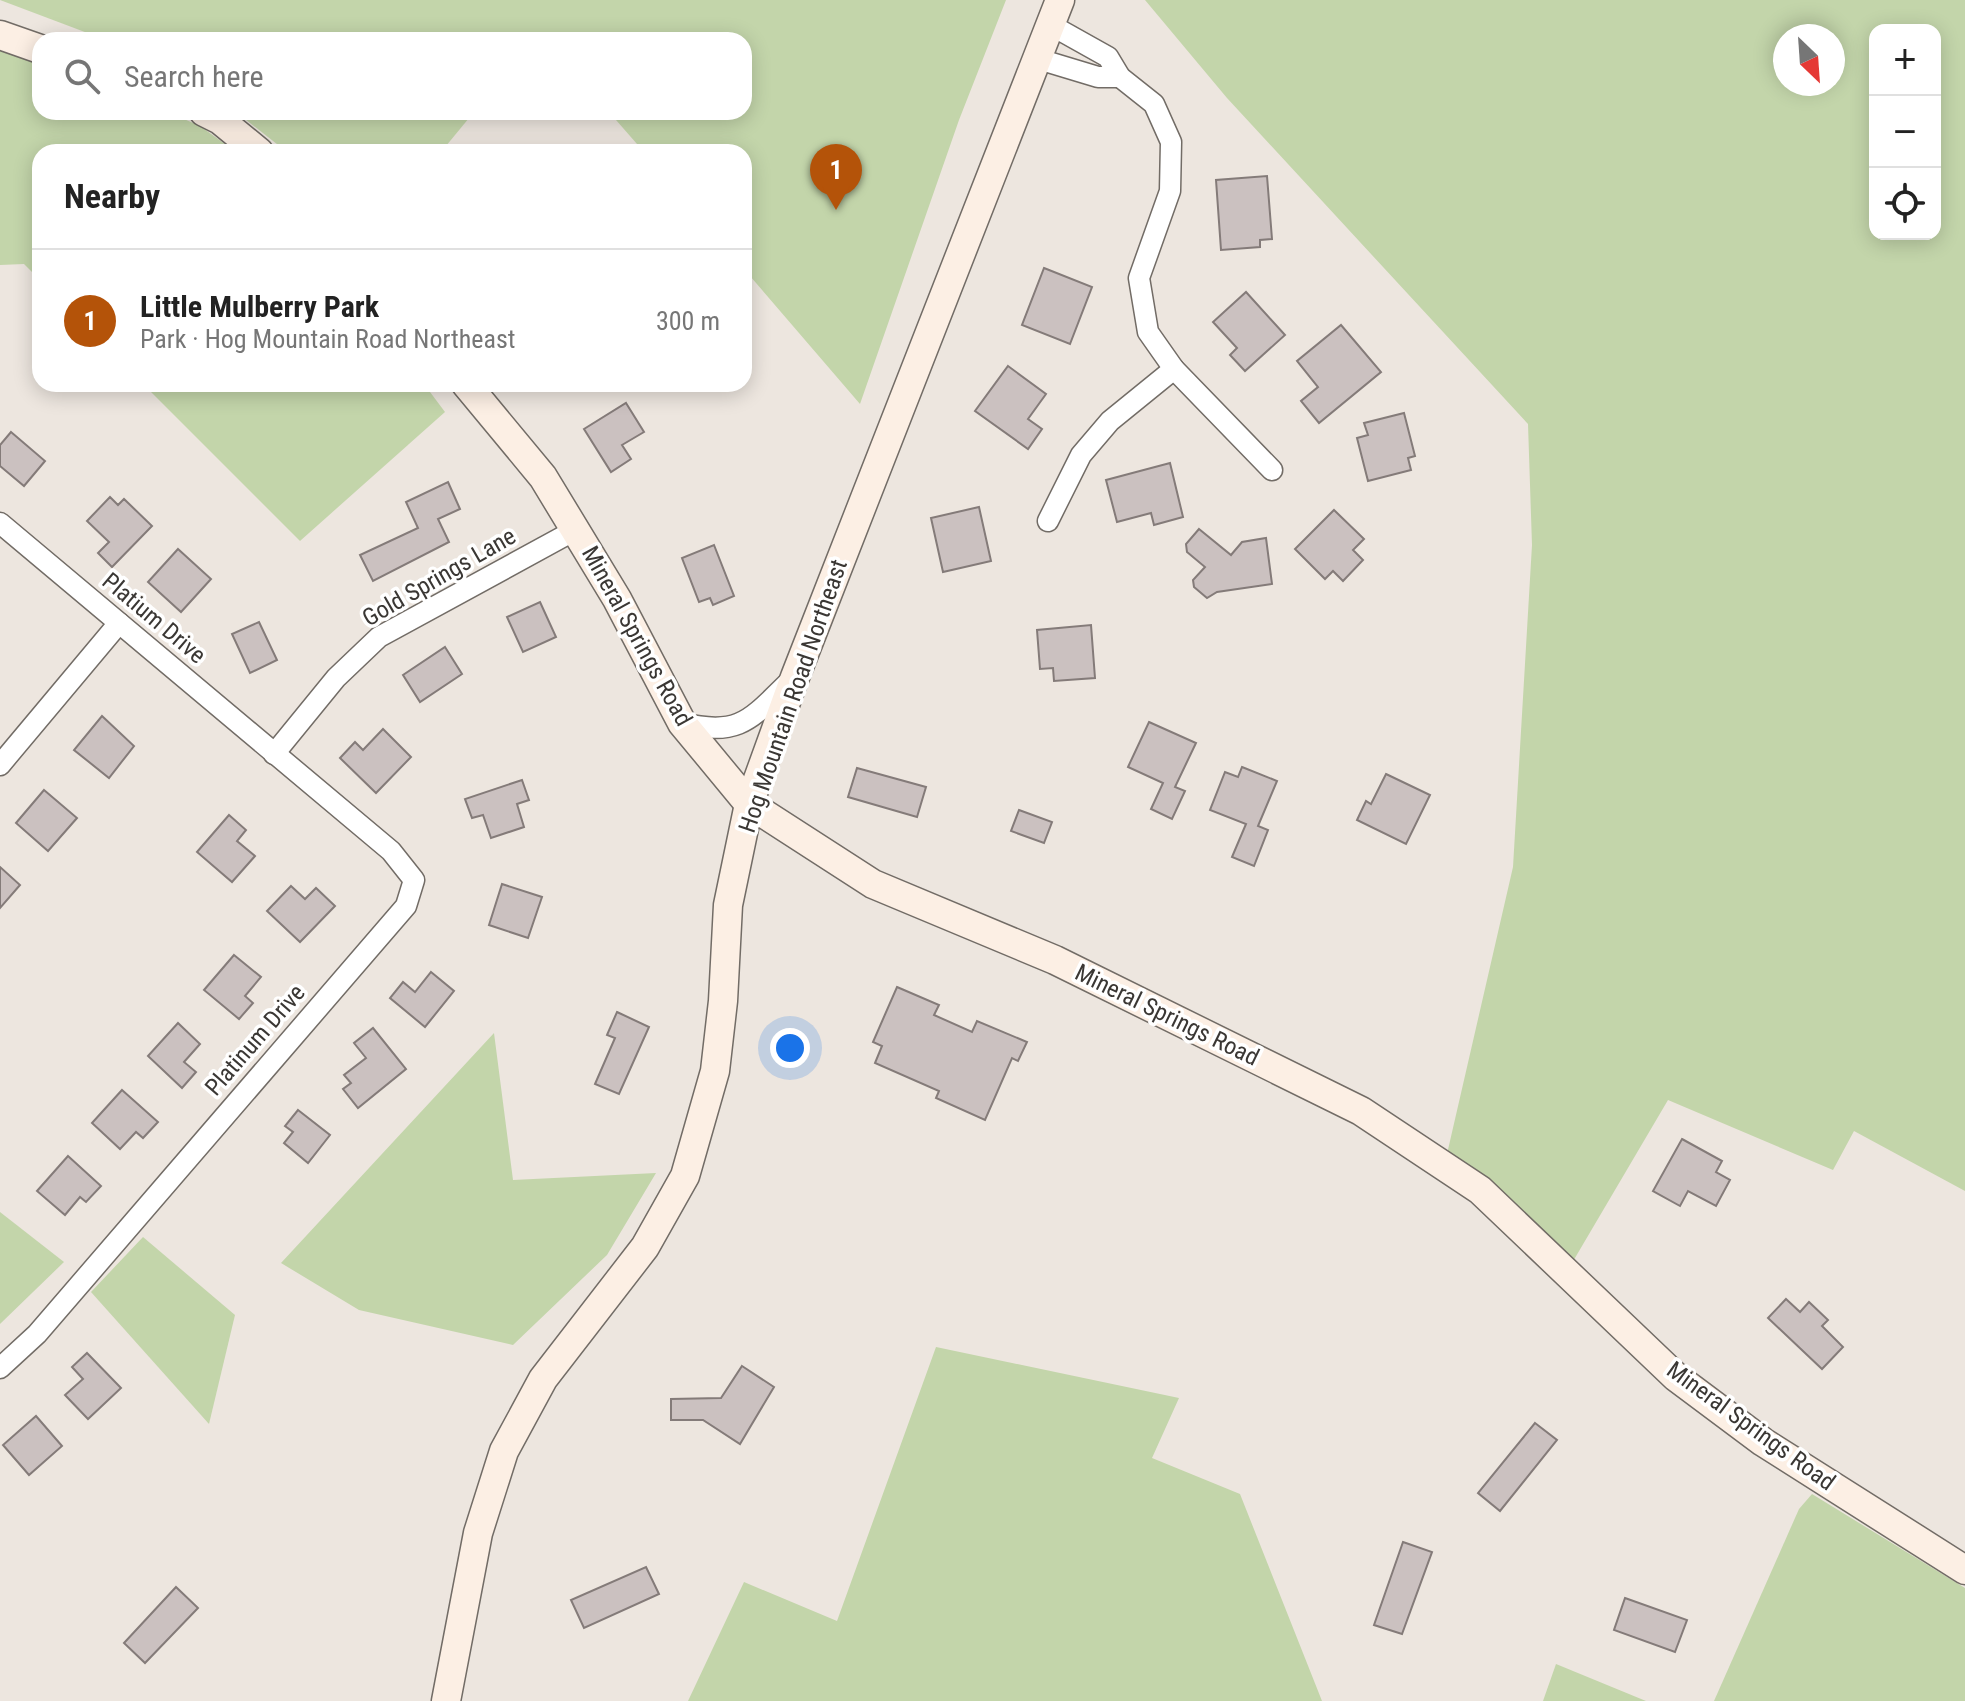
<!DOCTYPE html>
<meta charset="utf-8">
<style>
:root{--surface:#fff;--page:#f2f2f2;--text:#222;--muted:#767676;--line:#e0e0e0;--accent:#b45309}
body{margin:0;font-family:"Roboto Condensed",sans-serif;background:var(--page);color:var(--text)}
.controls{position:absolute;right:24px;top:24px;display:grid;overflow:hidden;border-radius:16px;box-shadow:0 4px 20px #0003}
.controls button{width:72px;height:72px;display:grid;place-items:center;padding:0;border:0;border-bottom:2px solid var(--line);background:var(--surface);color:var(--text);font:40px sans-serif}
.compass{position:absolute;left:1773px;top:24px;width:72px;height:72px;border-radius:50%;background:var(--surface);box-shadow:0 4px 20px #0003;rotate:155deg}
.you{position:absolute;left:790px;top:1048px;width:28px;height:28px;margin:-20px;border:6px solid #fff;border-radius:50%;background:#1a73e8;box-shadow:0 0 0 12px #1a73e833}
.badge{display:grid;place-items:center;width:52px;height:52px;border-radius:50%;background:var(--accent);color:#fff;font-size:26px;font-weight:700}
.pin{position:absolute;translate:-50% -66px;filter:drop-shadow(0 2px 4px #0008)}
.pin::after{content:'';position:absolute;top:42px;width:28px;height:24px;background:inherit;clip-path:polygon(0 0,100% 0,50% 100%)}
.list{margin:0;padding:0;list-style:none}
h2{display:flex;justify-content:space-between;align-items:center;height:104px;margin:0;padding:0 32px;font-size:34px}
h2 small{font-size:26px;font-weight:400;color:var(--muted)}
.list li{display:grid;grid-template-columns:52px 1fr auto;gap:24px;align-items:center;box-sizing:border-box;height:144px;padding:0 32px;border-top:2px solid var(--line)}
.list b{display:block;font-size:30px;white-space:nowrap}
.list p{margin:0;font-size:26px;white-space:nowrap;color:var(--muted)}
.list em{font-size:26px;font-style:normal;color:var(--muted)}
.icon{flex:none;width:44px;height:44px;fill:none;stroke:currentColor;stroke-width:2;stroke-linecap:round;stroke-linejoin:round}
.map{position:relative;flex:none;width:1965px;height:1701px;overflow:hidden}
.search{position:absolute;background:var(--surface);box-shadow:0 4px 20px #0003;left:32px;top:32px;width:720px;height:88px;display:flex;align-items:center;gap:20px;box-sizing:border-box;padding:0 28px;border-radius:24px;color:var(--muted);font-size:30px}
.panel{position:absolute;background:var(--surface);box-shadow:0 4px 20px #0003;left:32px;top:144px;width:720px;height:248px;border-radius:24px}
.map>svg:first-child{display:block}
.green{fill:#c3d5aa;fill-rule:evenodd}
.building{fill:#cbc1c0;stroke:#847b79;stroke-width:2}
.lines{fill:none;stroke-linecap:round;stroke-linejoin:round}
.street-casing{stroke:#726c66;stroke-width:23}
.secondary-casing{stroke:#726c66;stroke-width:31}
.street{stroke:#fff;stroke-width:20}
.secondary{stroke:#fcefe4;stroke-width:28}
.labels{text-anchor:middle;stroke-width:7;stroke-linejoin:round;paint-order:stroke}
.street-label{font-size:24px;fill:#3a3734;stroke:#fff}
</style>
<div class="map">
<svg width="1965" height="1701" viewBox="0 0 1965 1701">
<rect width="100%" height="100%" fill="#ede6df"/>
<g class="green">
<path d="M0,0H1006L959,120L860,404L744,269V152H644L609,112H744V40H547L541,33L535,40H106Z"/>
<path d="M1145,0H1965V1191L1854,1131L1833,1170L1668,1100L1572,1263L1447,1154L1513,867L1532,545L1528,424L1227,98ZM1875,30H1935V234H1875ZM1785,36H1833V84H1785Z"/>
<path d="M0,44L40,60V112H168L200,126L236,152H40V280L24,264L0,265Z"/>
<path d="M236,112H474L441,152H287Z"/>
<path d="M143,384H424L445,412L300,541Z"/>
<path d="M494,1033L513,1180L656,1173L607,1255L513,1345L359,1310L281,1263Z"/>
<path d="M0,1212L64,1262L0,1324Z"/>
<path d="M143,1237L235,1315L209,1424L91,1292Z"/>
<path d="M936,1347L1179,1398L1152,1458L1240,1494L1322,1701H688L744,1582L837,1621Z"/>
<path d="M1812,1494L1965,1588V1701H1714L1799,1509Z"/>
<path d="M1556,1664L1646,1701H1543Z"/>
</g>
<g class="building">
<path d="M1267,176L1272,239L1260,240V247L1221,250L1216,180Z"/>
<path d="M1044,268L1092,287L1070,344L1022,325Z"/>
<path d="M1246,292L1285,335L1245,371L1230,355L1237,348L1213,322Z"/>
<path d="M1341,325L1381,372L1319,423L1301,401L1318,387L1297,361Z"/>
<path d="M1008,366L1046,394L1028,419L1042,429L1028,449L975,411Z"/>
<path d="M626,403L644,432L622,445L631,459L611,472L584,429Z"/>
<path d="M1404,413L1415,456L1408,458L1411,470L1368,481L1357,438L1368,435L1364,423Z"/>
<path d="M11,432L45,461L24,486L0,466V445Z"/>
<path d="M1170,463L1183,517L1154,525L1151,513L1117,522L1106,480Z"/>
<path d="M448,482L460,509L438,519L449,542L373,581L360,555L418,528L406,502Z"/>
<path d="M110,497L118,505L124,499L152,526L112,567L98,553L109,542L87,521Z"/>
<path d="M979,507L991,561L943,572L931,518Z"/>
<path d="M1334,510L1364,539L1353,550L1363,560L1343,581L1333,571L1325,579L1295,549Z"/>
<path d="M1199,529L1231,555L1242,542L1266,538L1272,584L1217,592L1207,598L1194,587L1193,580L1205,567L1187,552L1186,544Z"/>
<path d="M714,545L734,596L713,605L710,598L699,602L682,558Z"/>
<path d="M178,549L211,579L181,612L148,582Z"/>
<path d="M540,602L556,637L523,652L507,617Z"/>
<path d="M259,622L277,660L250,673L232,634Z"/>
<path d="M1091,625L1095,678L1054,681L1053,668L1040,669L1037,630Z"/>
<path d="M445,647L462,674L420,702L403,675Z"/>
<path d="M102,716L134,746L109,778L74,750Z"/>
<path d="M1149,722L1196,743L1175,787L1185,791L1172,819L1151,809L1163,783L1128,767Z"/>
<path d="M383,729L411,757L376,793L340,758L355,742L363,750Z"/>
<path d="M1242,767L1277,781L1258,826L1268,830L1254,866L1232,857L1246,824L1210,810L1225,772L1238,777Z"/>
<path d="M857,768L926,787L917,817L848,797Z"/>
<path d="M1386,774L1430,795L1406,844L1357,820L1366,801L1371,804Z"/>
<path d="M522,780L529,800L517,804L524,827L491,838L483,815L472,818L465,799Z"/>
<path d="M44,790L77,818L48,851L16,823Z"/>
<path d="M1019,810L1052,822L1044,843L1011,831Z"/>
<path d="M229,815L246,830L237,841L255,856L232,882L197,852Z"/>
<path d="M0,867L20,885L0,908Z"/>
<path d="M502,884L542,897L528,938L489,925Z"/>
<path d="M291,886L305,899L316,888L335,906L300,942L267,911Z"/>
<path d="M234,955L261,977L245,996L253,1003L239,1019L204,990Z"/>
<path d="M431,972L454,991L425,1027L390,998L403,982L415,992Z"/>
<path d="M897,987L939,1005L934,1015L972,1032L977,1021L1027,1042L1018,1061L1012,1058L985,1120L936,1098L939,1091L875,1063L882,1046L873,1042Z"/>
<path d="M617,1012L649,1027L619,1094L595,1084L615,1038L607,1035Z"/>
<path d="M178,1023L200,1044L184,1062L196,1072L182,1088L148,1056Z"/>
<path d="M373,1028L406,1069L358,1108L343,1089L351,1083L344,1075L366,1058L354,1043Z"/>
<path d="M122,1090L158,1122L143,1138L136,1132L120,1149L92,1123Z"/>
<path d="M298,1110L330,1135L308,1163L284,1143L293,1132L285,1126Z"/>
<path d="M1682,1139L1722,1161L1716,1172L1730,1180L1716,1206L1688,1191L1680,1206L1653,1191Z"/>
<path d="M68,1156L101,1186L86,1202L80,1197L65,1215L37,1191Z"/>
<path d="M1786,1299L1800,1312L1809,1302L1828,1320L1822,1326L1843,1347L1822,1369L1768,1318Z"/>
<path d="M87,1353L121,1388L88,1419L65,1395L83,1379L72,1367Z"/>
<path d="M742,1366L774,1387L740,1444L703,1420H671V1399L721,1398Z"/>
<path d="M36,1416L62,1446L29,1475L3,1445Z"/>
<path d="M1535,1423L1557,1440L1500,1511L1478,1493Z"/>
<path d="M1403,1542L1432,1552L1402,1634L1374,1625Z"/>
<path d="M646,1567L659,1594L584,1628L571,1600Z"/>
<path d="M176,1587L198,1608L145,1663L124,1643Z"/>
<path d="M1625,1598L1687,1620L1675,1652L1614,1630Z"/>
</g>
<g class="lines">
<g class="street-casing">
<g id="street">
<path d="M1049,24L1108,57L1120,77L1154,104L1171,142L1170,191L1139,278L1148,332L1174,369L1272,470"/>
<path d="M1035,58L1098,77H1120"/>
<path d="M1048,521L1081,455L1110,421L1174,369"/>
<path d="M0,523L391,851L414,880L406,906L37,1334L0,1368"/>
<path d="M682,723C739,737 750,720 789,682"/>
<path d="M274,754L336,678L379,637L577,529"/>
<path d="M0,765L119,623"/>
</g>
</g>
<g class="secondary-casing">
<g id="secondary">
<path d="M0,35L40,49"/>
<path d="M204,112L220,120L259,152"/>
<path d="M466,384L543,477L617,599L682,723L749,804L873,884L1055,960L1361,1111L1480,1190L1676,1377L1763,1442L1965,1570"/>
<path d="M446,1701L478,1533L504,1451L543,1379L645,1247L685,1176L715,1071L723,1001L728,905L749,804L795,677L1060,0"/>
</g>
</g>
<use href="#street" class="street"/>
<use href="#secondary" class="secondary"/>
</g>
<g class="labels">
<g class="street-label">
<text transform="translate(439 577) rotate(-30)" y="8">Gold Springs Lane</text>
<text transform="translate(154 618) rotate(40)" y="8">Platium Drive</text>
<text transform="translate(637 636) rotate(61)" y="8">Mineral Springs Road</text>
<text transform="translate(793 696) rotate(-71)" y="8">Hog Mountain Road Northeast</text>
<text transform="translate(1167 1015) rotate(26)" y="8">Mineral Springs Road</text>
<text transform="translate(255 1040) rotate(-49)" y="8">Platinum Drive</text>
<text transform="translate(1751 1426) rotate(36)" y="8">Mineral Springs Road</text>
</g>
</g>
</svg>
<div class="controls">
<button>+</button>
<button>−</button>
<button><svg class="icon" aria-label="locate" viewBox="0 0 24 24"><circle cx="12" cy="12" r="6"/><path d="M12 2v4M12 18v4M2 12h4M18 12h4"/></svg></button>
</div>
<svg class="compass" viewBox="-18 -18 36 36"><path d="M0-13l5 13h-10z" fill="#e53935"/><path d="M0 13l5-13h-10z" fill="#767676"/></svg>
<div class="you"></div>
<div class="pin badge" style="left:836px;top:210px">1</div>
<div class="search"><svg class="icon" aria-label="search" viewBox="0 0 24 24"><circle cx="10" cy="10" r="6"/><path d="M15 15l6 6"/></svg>Search here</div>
<section class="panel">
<h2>Nearby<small></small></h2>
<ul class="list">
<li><span class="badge">1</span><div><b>Little Mulberry Park</b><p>Park · Hog Mountain Road Northeast</p></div><em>300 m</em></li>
</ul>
</section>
</div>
